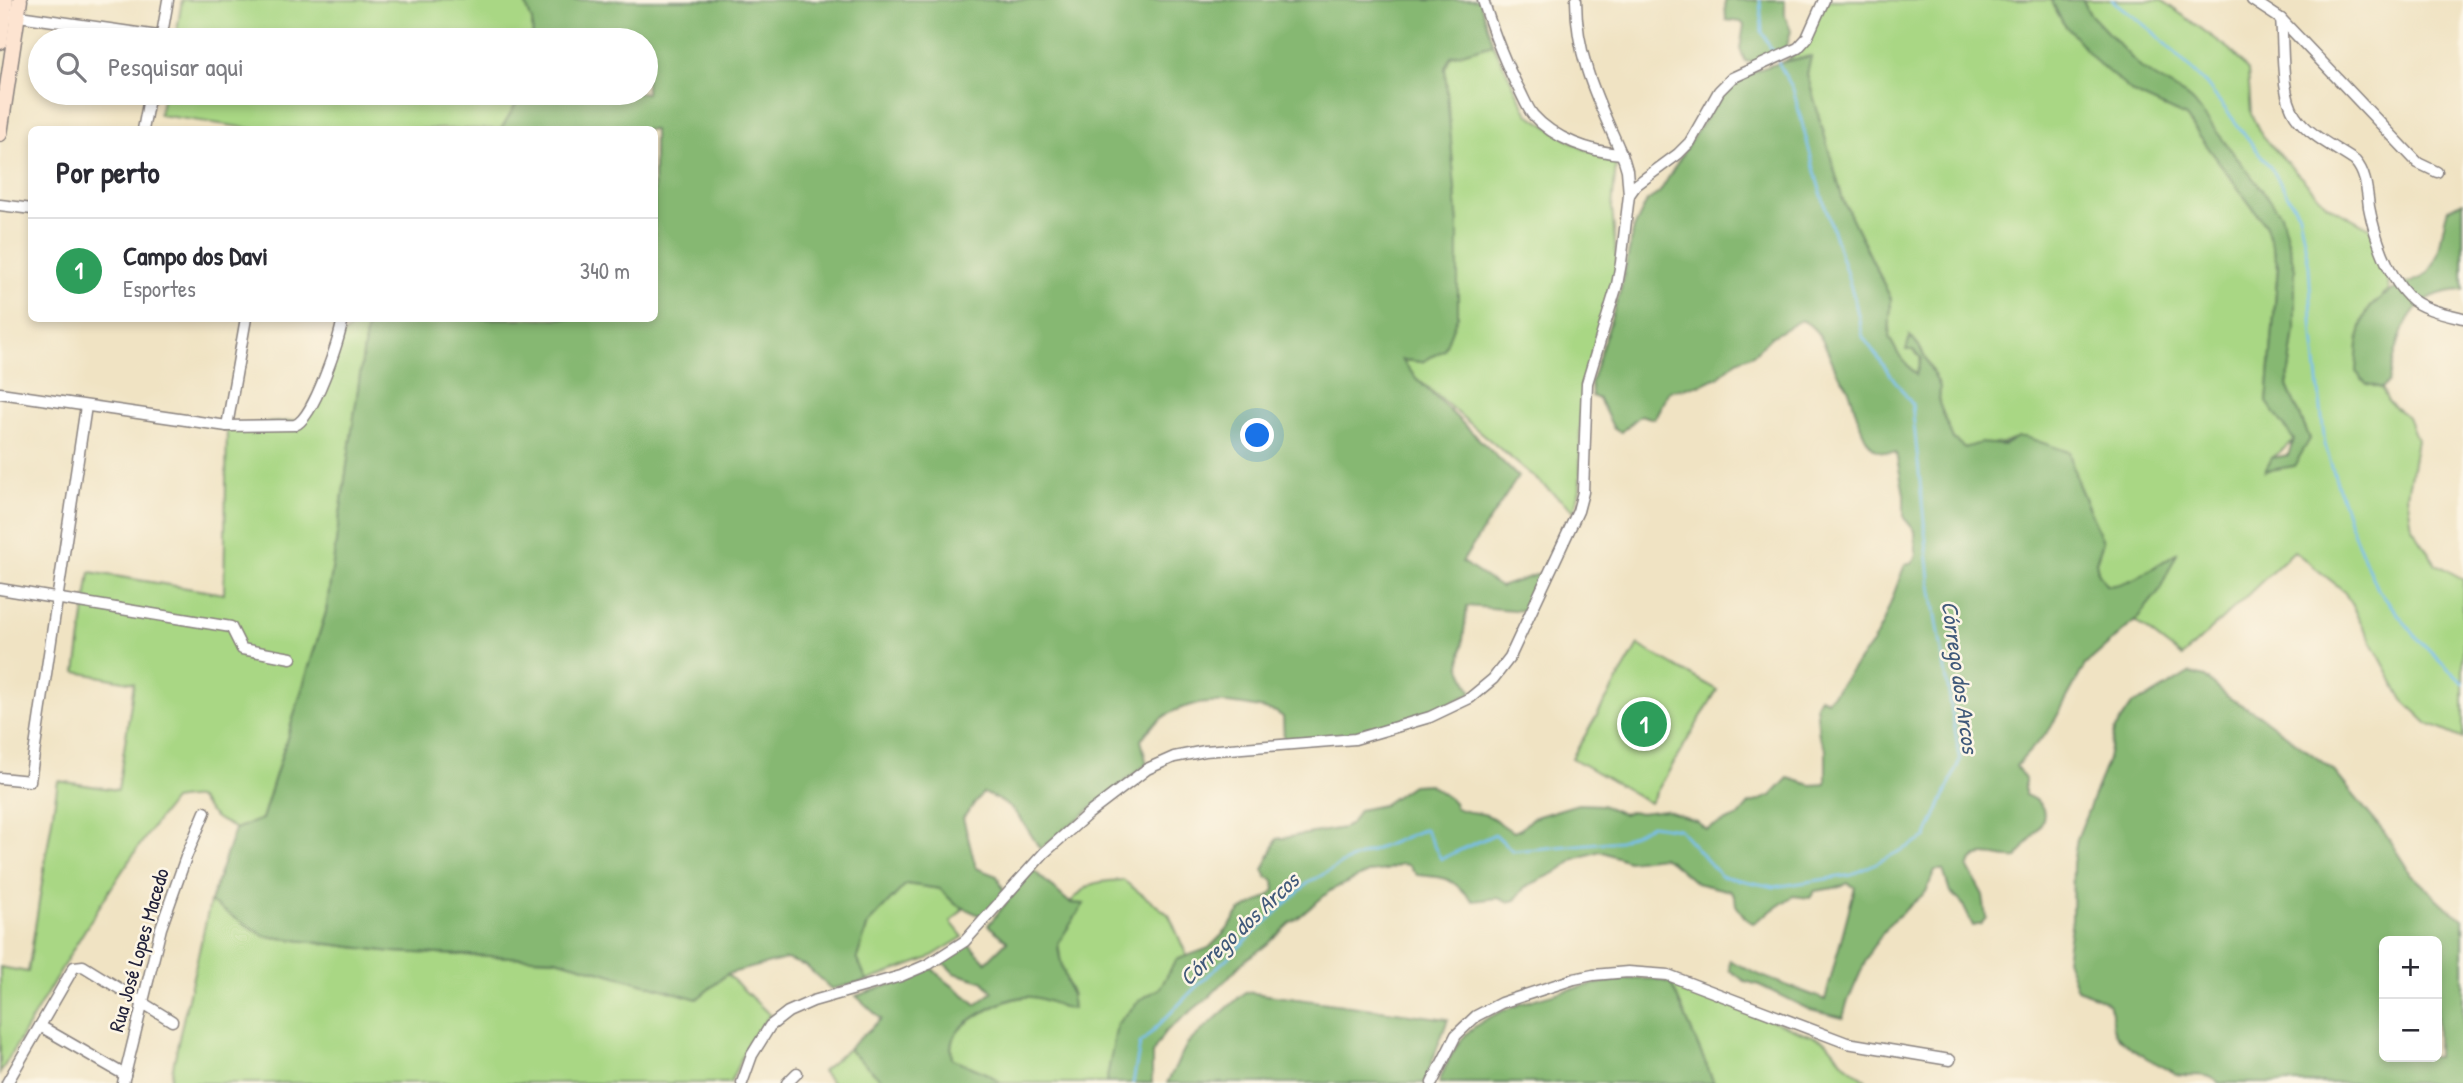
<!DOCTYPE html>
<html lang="pt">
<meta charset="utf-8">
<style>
:root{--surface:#fff;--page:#f7f7f7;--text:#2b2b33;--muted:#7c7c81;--line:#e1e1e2;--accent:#0f766e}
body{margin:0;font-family:"Patrick Hand",sans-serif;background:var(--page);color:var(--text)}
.controls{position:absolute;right:21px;bottom:21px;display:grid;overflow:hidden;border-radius:10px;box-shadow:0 4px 10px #0003}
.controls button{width:63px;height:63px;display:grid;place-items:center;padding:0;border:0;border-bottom:2px solid var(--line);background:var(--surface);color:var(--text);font:35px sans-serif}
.you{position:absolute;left:1258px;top:436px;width:24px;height:24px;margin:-18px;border:5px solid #fff;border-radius:50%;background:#1a73e8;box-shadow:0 0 0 10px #1a73e833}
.badge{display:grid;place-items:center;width:46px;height:46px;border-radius:50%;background:var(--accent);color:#fff;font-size:23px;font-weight:700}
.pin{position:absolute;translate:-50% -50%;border:4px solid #fff;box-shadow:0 2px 7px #0006}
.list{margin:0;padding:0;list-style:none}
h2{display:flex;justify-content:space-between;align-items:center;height:91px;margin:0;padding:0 28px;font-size:30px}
h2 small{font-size:23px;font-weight:400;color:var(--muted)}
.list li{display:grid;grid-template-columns:46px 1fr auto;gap:21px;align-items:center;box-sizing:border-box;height:105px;padding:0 28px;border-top:2px solid var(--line)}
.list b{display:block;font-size:26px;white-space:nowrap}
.list p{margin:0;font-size:23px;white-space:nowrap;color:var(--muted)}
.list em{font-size:23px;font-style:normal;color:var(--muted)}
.icon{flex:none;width:38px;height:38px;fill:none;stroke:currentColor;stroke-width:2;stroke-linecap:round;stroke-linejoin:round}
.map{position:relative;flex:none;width:2463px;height:1083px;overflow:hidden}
.search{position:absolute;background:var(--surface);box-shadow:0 4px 10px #0003;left:28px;top:28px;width:630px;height:77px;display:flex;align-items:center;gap:18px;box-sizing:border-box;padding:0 24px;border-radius:38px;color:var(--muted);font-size:26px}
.panel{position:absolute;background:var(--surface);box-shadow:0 4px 10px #0003;left:28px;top:126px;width:630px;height:196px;border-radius:10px}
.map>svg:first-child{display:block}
.green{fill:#a9d784;stroke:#667c60;stroke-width:2}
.forest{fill:#86b872;stroke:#546d56;stroke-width:2;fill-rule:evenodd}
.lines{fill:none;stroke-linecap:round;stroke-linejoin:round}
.stream{stroke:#78bff0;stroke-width:2.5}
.street-casing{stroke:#89827f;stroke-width:13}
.secondary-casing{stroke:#89827f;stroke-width:17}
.street{stroke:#fff;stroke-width:10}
.secondary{stroke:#fde4d1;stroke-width:14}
.labels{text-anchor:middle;stroke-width:5;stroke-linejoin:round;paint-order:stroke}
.street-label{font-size:21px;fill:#22223b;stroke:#fcf5e5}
.water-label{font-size:23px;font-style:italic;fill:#40597a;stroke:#fcf5e5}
</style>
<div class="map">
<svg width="2463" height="1083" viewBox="0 0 2463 1083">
<rect width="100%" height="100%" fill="#fcf5e5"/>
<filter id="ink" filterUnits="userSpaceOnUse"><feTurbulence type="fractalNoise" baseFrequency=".0143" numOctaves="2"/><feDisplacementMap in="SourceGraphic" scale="14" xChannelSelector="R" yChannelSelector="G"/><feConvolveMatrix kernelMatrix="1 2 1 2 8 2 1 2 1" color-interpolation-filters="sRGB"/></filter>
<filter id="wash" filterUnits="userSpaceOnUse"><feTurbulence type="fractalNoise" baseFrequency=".00686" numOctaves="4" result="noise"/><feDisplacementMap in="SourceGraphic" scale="28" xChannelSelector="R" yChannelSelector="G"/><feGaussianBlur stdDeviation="1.57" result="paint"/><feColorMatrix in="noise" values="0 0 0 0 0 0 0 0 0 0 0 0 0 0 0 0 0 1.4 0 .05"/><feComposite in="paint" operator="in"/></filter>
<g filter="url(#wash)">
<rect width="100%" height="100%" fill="#f0e3c3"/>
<g class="green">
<path d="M182,0H524L532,21L533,40H220L177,31Z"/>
<path d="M1828,0H2051L2063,23L2133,93L2186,117L2266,226L2278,266L2267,402L2295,440L2272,458L2266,471L2310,439L2287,386L2295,330V269L2191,99L2142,70L2089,13L2083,0H2161L2231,50L2248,71L2251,114L2262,136L2327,205L2370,228L2387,267L2389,291L2382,295L2375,387L2382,388L2388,402L2408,417L2417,440L2407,495L2412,527L2436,564L2463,579V739L2428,724L2403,700L2344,591L2294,551L2182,657L2135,621L2159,591L2175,554C2158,564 2125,589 2106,585L2098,572L2096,562L2103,541L2078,484L2069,452L2018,438C1998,448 1986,441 1965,448L1953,439L1939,403L1940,387L1919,346L1910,337L1913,350L1921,358L1916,375L1898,354L1889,337L1891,299L1843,200L1807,74L1811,57L1783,62L1793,56Z"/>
<path d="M1493,44L1528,114L1582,148L1612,159L1616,164L1612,208L1617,266L1584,382L1580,420V489L1574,511L1416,378L1401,360L1422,362L1458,316V226L1445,68L1451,56Z"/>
<path d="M164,93H523L501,129H254L159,115Z"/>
<path d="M359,319H368L326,612L262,819L235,829C229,824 221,822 215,817C193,799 209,794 173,800C107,885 55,981 0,1073V967L28,972L58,781L118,790L134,683L76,672L90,572L224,594L227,426L304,420L336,342Z"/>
<path d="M1638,645L1717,690L1650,803L1572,758Z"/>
<path d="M1123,880L1169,915L1187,956L1176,960L1160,988L1140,1000L1106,1083H1001C988,1071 968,1067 952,1058C952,1053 950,1047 952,1042C958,1021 1005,999 1025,997C1039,996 1052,1000 1062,1007L1073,995L1062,972L1058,942L1083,905L1070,903C1089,881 1094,882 1123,880Z"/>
<path d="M906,884L940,889L955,904L964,908L951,922L963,937L927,959L867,981L857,958L868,924Z"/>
<path d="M210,902L264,936L392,952L556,959L697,999L727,974L770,1015L749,1041L730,1083H170C181,1022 197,963 210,902Z"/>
<path d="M1671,983L1826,1041L1844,1063L1870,1083H1714Z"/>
<path d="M848,1049L888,1083H832L822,1071Z"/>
</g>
<g class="forest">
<path d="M524,0H1479L1493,44L1451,56L1445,68L1458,226V315L1444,350L1422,362L1402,360L1416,378L1518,477L1462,562L1500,587L1542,573L1525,611L1467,606L1460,666L1472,693L1430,712L1355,734L1284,742L1283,717L1276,712C1227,699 1172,693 1141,740L1147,764L1040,849C1023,822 1015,803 983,793L963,818L976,868L997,876L1005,893L983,917L955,904L940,889L906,884L868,924L857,958L867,981L831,989L806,966L786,959L727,974L697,999L556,959L392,952L264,936L210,902L235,829L262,819L326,612L368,319L654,318V130L501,129L523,93H646V40H533L532,21Z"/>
<path d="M1725,0H1785V16L1791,31L1785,52L1755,63L1745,61L1740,49L1744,25L1741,22L1726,20Z"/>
<path d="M2051,0H2083L2089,13L2142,69L2191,99L2281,214L2295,269V330L2287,386L2310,439L2294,466L2265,471L2272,458L2288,455L2294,440L2267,402L2278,266L2266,226L2186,117L2133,93L2098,63L2063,23Z"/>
<path d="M1811,56L1807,74L1843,200L1891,299L1889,337L1898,354L1916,375L1921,358L1913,350H1906L1910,336L1919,346L1940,387L1939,403L1953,439L1965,448L1980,443L2004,445L2018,437H2026L2069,452L2078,484L2103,541L2096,562L2098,572L2106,585C2126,589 2160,563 2177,553L2159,591L2135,621L2085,665L2050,729L2016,766L2025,779V795C2066,811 2029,836 2017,858C1999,861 1975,844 1968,868L1983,895L1986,918L1981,924L1973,926L1962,903L1950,892L1943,870H1935L1926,892L1888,925L1870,951L1847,1003L1843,1018L1810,1010L1759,985L1745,981L1729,970L1730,960C1760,978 1794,987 1825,1000L1855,887L1847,883L1840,887L1815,891L1810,898L1793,896L1753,923L1746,919L1736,905L1735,897L1730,891L1696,883L1670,861L1662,857L1628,861L1600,851L1575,859L1555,873L1525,887L1515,900L1507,902L1498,898L1473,901C1452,878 1447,877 1417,875L1409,865L1401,864L1386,870L1370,872L1331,890L1298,918L1291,922L1267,945L1246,959L1210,996L1164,1033L1152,1054V1083H1106L1117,1024L1140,1000L1160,988L1176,960L1209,948L1226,931L1240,911L1269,896L1275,890L1274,881L1267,877L1263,870L1277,839L1343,828L1351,824L1359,810L1383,805L1412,785L1429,784L1454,802L1455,807C1465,814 1478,811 1489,816C1497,820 1505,828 1514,832L1521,829L1532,818L1578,804L1602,805L1623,814L1632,811L1640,813L1665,810L1696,821L1706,829L1739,816L1749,804L1771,796L1788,778L1811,785L1826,784V750L1819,736L1816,704L1820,697L1827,700L1833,694L1873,642L1882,625L1905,564L1913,562L1916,555L1915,531L1904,518V494L1896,453C1889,452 1881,453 1875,449C1861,439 1855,406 1849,390C1847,383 1841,378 1837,372C1828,353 1821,328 1801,320L1771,337L1754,354L1737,361L1718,377L1703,384L1669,391L1654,419L1641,415L1621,432L1614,429L1599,399L1592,396L1591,383L1621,288L1634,228L1647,201L1659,193C1678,163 1712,99 1740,79C1760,66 1788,61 1811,56Z"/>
<path d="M2463,202V290C2404,292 2400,337 2388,383L2382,388L2367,384L2356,372C2359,324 2358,304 2406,284C2413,281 2425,278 2429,272C2443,252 2440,231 2448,209Z"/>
<path d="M2189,673L2205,677L2229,698L2258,714L2333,770L2384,832L2411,874L2451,911L2463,919V1083H2219C2206,1070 2192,1078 2177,1074C2157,1063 2130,1052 2116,1034C2111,1027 2112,1021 2112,1013C2110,998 2088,994 2077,989L2066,959L2072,919L2073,863L2077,839L2107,762L2114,731L2133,703L2149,697ZM2384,941H2437V1057H2384Z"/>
<path d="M1033,870L1070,903L1084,904L1058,943C1059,970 1072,985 1073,1009C1057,1007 1049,999 1031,997C1010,995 964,1018 954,1037C950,1044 951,1051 952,1058C968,1067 988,1071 1001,1083H888L882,1080L848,1049L881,1019L856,996L902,981L931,967C944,983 962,990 976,1005L993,992L982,981L954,973L941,960L968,943L986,962L1007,941L988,925Z"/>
<path d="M1626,979H1656L1671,983L1714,1083H1439C1445,1065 1458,1039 1473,1028C1508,1001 1583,985 1626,979Z"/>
<path d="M1245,992L1448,1019L1424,1083H1167L1187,1044Z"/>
</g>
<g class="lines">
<g class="stream">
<path d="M1760,0L1762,32L1775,56"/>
<path d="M2112,0L2152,31L2206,84L2273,171L2299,214L2309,266L2313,336L2325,445L2350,524L2376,587L2419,640L2463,683"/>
<path d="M1133,1083L1140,1044L1197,986L1308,883L1345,862L1425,829L1441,859L1495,834L1513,851L1620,841L1651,825L1679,829L1721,876L1774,887L1852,875L1926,838L1960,760L1930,579L1912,404L1863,337L1854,297L1818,183L1793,89L1778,62"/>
</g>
</g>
</g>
<g filter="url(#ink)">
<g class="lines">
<g class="street-casing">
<g id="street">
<path d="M1483,0C1493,32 1504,62 1520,91C1524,99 1528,109 1533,115C1554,139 1591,152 1622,154"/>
<path d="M1576,0C1576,61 1601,106 1624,160L1627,170L1629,195"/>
<path d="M2252,0L2281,19L2418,163L2437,172"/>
<path d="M12,15L186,40"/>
<path d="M2281,19C2284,46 2280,92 2295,115C2308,135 2336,148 2355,161C2366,173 2367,190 2369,207C2374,234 2388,276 2408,296C2420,309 2446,314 2463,318"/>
<path d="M161,40L168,0"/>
<path d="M143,130L150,93"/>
<path d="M0,205L32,209"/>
<path d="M0,393L227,426L295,425C314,418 339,340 343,318"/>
<path d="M227,426L246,318"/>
<path d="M0,589L231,627L242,649L291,658"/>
<path d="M0,778L30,781L86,406"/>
<path d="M40,1026L125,1075"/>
<path d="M7,1083L74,967L83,966L172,1021"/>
<path d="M123,1083L161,928L186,857L205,812"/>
<path d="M742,1083L752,1055L770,1026L788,1012L813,1001L901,976L929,964L965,941L1044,853L1088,814L1147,769L1174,757L1205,751L1355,739L1430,717L1470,698L1493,679L1510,657L1578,511L1583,492L1587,383L1617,285L1621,263L1629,195L1636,185L1678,154L1690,142L1719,91L1732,78L1798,48L1807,38L1824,0"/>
<path d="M787,1083L797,1073"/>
<path d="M1432,1083L1456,1035L1476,1016L1501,1003L1574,979L1593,975L1628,972L1668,975L1847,1043L1950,1060"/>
</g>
</g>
<g class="secondary-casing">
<g id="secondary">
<path d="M0,42L6,0"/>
<path d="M0,134L20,0"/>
</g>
</g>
<use href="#street" class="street"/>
<use href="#secondary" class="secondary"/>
</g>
</g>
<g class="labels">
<g class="street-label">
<text transform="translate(139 950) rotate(-74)" y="7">Rua José Lopes Macedo</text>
</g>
<g class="water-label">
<text transform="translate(1960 677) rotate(82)" y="8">Córrego dos Arcos</text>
<text transform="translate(1239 929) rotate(-43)" y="8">Córrego dos Arcos</text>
</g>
</g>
</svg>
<div class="controls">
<button>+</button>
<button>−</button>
</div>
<div class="you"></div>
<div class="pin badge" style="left:1644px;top:724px;background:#2e9e5b">1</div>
<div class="search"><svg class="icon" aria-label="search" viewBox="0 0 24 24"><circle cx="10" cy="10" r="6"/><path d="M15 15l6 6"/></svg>Pesquisar aqui</div>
<section class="panel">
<h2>Por perto<small></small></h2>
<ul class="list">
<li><span class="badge" style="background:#2e9e5b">1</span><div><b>Campo dos Davi</b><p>Esportes</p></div><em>340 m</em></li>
</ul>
</section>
</div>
